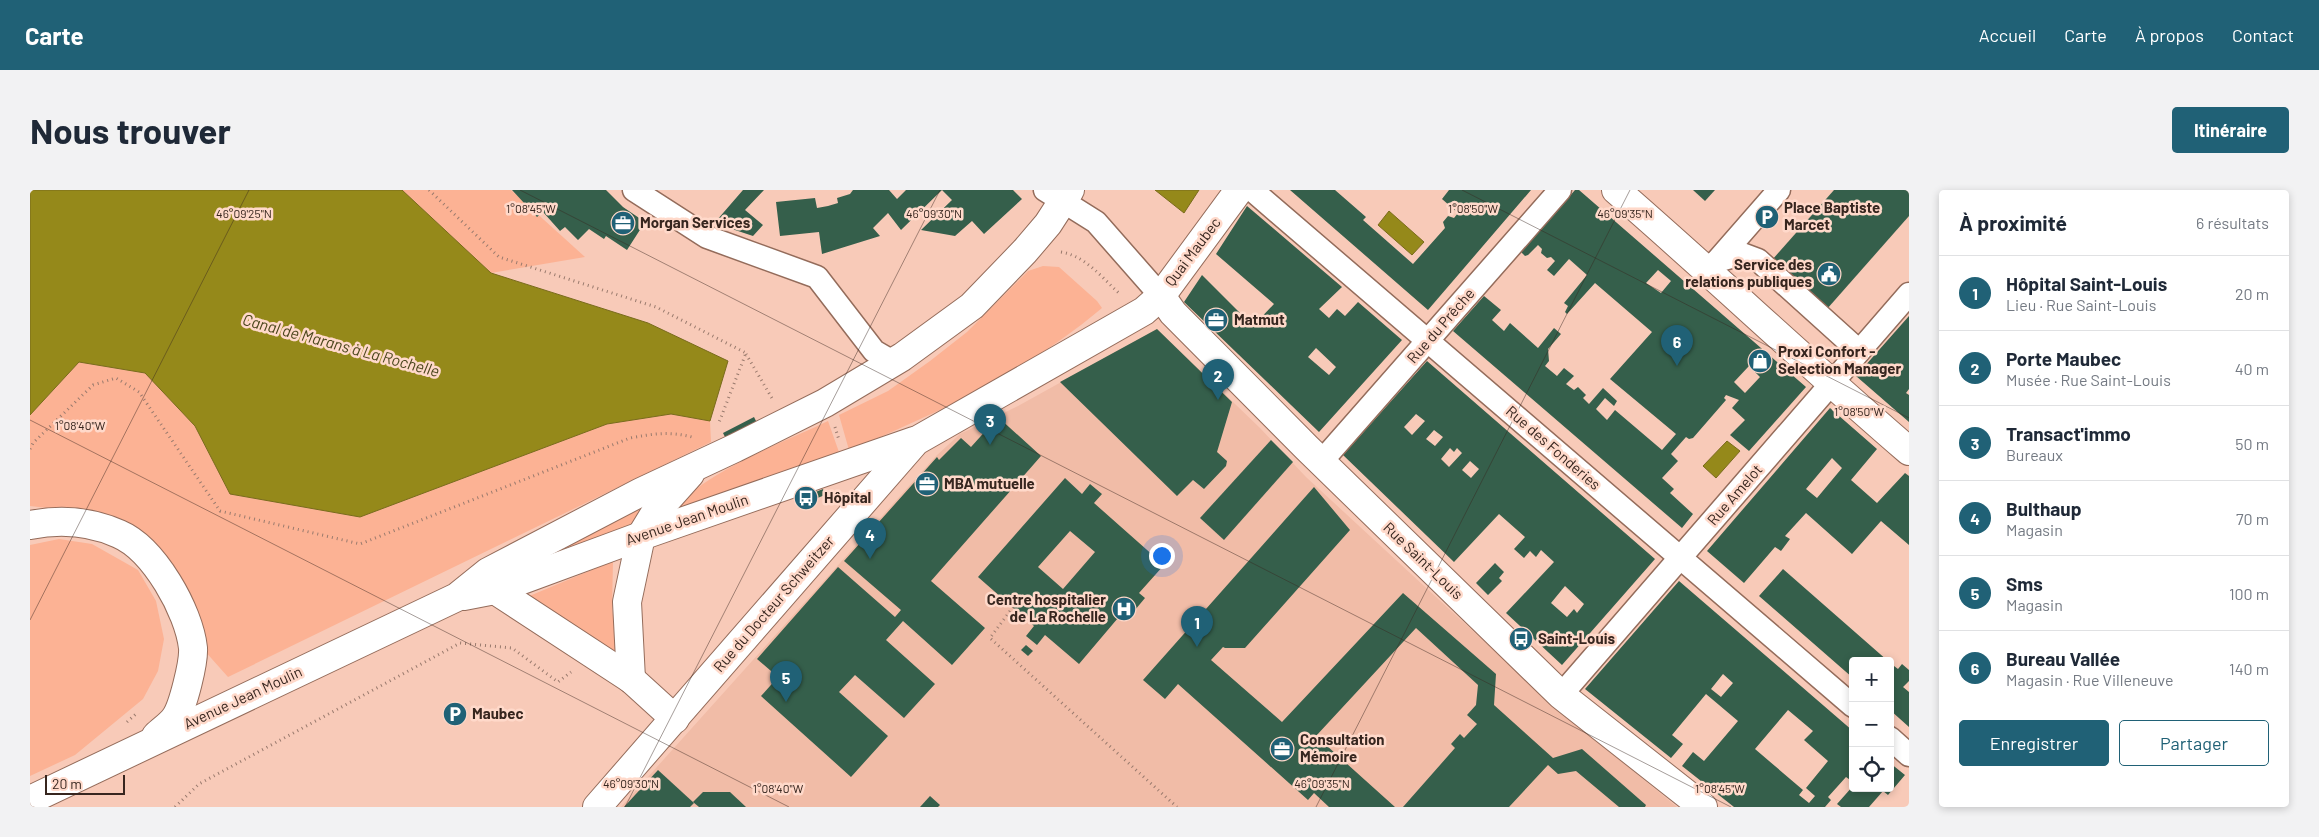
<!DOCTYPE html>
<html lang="fr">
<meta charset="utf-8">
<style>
:root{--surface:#fff;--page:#f2f2f3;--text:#1f2937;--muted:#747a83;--line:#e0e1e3;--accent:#206176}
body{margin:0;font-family:Barlow,sans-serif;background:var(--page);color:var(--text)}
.controls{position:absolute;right:15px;bottom:15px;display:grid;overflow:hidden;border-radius:5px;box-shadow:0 2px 8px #0003}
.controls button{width:45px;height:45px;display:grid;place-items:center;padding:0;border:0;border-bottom:1px solid var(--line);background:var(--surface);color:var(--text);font:25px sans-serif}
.scale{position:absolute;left:15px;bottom:12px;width:80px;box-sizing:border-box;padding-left:5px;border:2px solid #37261f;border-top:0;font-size:14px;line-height:18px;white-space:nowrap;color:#37261f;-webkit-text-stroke:4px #ffd9ca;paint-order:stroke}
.you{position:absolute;left:1131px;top:365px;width:18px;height:18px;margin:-12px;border:4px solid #fff;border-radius:50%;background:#1a73e8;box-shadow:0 0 0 8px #1a73e833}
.badge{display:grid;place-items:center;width:32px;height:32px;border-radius:50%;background:var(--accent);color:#fff;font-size:16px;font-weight:700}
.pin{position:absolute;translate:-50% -41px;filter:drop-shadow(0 1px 2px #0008)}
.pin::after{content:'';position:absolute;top:26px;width:18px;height:15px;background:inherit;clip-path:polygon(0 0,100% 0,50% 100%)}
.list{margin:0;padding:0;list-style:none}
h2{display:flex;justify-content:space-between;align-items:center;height:65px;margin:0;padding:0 20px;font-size:21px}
h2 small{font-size:16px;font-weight:400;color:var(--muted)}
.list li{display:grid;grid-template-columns:32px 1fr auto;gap:15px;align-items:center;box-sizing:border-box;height:75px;padding:0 20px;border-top:1px solid var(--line)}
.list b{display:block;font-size:19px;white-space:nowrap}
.list p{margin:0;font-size:16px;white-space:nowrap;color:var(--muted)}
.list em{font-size:16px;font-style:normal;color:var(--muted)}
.actions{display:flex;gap:10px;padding:15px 20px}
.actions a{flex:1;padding:11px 0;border:1px solid var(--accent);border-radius:5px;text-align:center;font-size:18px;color:var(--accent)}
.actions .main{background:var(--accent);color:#fff}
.icon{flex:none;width:28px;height:28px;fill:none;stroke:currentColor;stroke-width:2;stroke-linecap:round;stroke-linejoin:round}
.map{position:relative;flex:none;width:1879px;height:617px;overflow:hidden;border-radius:5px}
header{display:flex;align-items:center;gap:30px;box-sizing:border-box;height:70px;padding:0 25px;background:var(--accent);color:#fff}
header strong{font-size:24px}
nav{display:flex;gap:28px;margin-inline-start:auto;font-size:18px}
.intro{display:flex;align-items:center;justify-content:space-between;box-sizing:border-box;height:120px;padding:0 30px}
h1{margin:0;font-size:35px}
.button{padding:12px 22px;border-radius:5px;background:var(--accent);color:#fff;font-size:18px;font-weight:700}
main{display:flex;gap:30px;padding:0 30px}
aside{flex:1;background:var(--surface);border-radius:5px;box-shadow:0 2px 8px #0003}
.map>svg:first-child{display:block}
.built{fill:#f1bca7}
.green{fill:#fcb294}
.water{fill:#95891a;stroke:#796b1c}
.building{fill:#355f4b;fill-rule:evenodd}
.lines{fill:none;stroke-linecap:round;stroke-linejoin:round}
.street-casing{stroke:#946c5b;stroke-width:25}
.secondary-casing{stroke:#946c5b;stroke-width:30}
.path{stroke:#997a6d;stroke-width:3;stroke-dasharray:1 4;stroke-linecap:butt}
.street{stroke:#fff;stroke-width:22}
.secondary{stroke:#fff;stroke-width:28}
.ticks{fill:none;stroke:#37261f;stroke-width:1;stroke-opacity:0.45}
.labels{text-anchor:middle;stroke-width:5;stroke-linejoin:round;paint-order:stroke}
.poi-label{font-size:15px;font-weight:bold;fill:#37261f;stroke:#ffd9ca;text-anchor:start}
.street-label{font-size:15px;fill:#37261f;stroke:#ffd9ca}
.water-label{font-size:16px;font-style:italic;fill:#4c471d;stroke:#ffd9ca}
.ticks-label{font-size:12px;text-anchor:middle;fill:#37261f;stroke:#ffd9ca;stroke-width:5;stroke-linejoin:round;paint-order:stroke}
</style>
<header>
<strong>Carte</strong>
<nav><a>Accueil</a><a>Carte</a><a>À propos</a><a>Contact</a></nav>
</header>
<div class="intro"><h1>Nous trouver</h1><a class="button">Itinéraire</a></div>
<main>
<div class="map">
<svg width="1879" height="617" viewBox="0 0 1879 617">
<rect width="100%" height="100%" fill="#f8cab8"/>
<path class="built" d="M1127,139L1230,238L1276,287L1523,515L1647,617H591L906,266L930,244L988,216Z"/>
<g class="green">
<path d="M372,0H481L555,67L461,83Z"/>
<path d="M1013,76L1029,77L1067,111L1072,118C999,180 907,224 819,260L809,225L858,201L900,171L937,142L998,81Z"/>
<path d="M49,172L115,183L165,236L200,304L330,327L577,234L641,224L680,231L681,252L198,487L165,450L136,373L27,319L0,316V225Z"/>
<path d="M798,231L810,265L646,324L642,320C682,278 746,256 798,231Z"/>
<path d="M613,316L600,342L539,363L535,357Z"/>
<path d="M29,349L62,354L108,380L126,411L134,449L128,481L113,509L45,565L0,586V355Z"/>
<path d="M583,371L582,419L589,464L580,465L497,407Z"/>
</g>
<g class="water">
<path d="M0,0H372L461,83L618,133L698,171L680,231L641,224L577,234L330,327L200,304L165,236L115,183L49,172L0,225Z"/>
<path d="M1125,0H1169L1154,23Z"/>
<path d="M1359,21L1394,52L1382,65L1348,35Z"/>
<path d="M1697,251L1710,261L1686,288L1673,276Z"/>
</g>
<g class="building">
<path d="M482,0H576L593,17L615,32L597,60L576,46L574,49L559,39L548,50L535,37L530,41L513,22L507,27Z"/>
<path d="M713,0H734L715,20L733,35L723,46L699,38L687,30Z"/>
<path d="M823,0H859L867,9L876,0H983L992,9L954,44L942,31L925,46L891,40L922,10L912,0L871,40L858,23L843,38L850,46L792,64L789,42L750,46L746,12L785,8L787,18L798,16L808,13L807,8L820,4Z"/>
<path d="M1260,0H1305L1336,27L1333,30L1383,74L1415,38L1413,32L1418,26L1424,28L1428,23L1412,9L1419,0H1501L1398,120Z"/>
<path d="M1545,0H1549L1776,197L1719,261L1700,245L1715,230L1702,218L1709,210L1696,205L1694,208L1696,210L1663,248L1659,249L1656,247L1641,264L1648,271L1632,288L1644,299L1640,303L1663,324L1652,338L1423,141L1454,106L1471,120L1462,130L1474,141L1480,133L1508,158L1524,138L1531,144L1518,159L1519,171L1515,176L1527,186L1534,178L1544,186L1536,194L1544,200L1548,197L1556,205L1553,208L1559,214L1573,198L1587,211L1584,216L1575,208L1566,219L1577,230L1585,220L1632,260L1646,244L1580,189L1622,142L1565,93L1537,124L1535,122L1538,116L1534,113L1557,85L1539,69L1524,86L1517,80L1525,71L1521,67L1517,68L1511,63L1512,59L1508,55L1498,65L1495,66L1491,62ZM1628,80L1641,91L1631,103L1616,93ZM1719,176L1730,187L1715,203L1704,192Z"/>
<path d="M1663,0H1685L1675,11Z"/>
<path d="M1804,0H1879V26L1797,119L1742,70Z"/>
<path d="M1217,16L1312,97L1289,119L1299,128L1307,119L1315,126L1328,112L1372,150L1289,242L1154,112L1172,85L1223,136L1244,114L1186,64ZM1286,158L1306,177L1299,185L1278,167Z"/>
<path d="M1879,126V199L1876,203L1879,205V232L1826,186Z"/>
<path d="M1127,139L1202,212L1187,262L1197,271L1196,276L1174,299L1163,290L1147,306L1030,192Z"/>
<path d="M1397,171L1625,369L1532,475L1476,423L1524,372L1511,360L1506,367L1500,361L1494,368L1484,359L1495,347L1469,324L1424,372L1313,265ZM1386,224L1395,231L1382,245L1374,237ZM1404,240L1413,247L1405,256L1396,249ZM1420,258L1424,262L1427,258L1432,263L1419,277L1411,269ZM1440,271L1449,279L1441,288L1432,280ZM1535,396L1554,414L1547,423L1544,419L1537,427L1521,413Z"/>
<path d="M1800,218L1847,259L1821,290L1847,313L1875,283L1879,286V355L1851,331L1822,364L1776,323L1755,346L1760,349L1751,361L1745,357L1714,393L1677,361ZM1802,268L1812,278L1787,308L1776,299Z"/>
<path d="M724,227L727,233L696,249L693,243Z"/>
<path d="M968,227L1011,266L901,391L955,438L922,475L873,431L856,450L905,494L874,528L825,485L809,502L858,546L821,587L731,506L748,487L727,469L808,377L865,427L871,420L814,371L907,267L909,270L931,248L941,257Z"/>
<path d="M1241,250L1263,272L1194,350L1170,328Z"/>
<path d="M1035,288L1052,304L1060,294L1072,304L1064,313L1134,375L1109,403L1115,408L1105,420L1099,415L1049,474L1015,445L1007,455L996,446L1004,436L948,387ZM1040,341L1065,362L1033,399L1008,377Z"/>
<path d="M1284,297L1320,340L1215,458H1195L1193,457L1181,470L1252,532L1373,403L1466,484L1464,515L1523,568L1552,559L1616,615L1615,617H1589L1546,581L1528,584L1518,575L1479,617H1373L1425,558L1421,554L1430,544L1434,548L1447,534L1437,525L1446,515L1448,495L1386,438L1286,546L1365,617H1299L1284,603L1278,610L1148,494L1135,509L1113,490Z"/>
<path d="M793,299L795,305L780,311L778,305Z"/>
<path d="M1465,373L1474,382L1469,388L1472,391L1458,405L1446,393Z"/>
<path d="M1753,379L1858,471H1823V488L1729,406Z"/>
<path d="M1649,391L1823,541V592L1816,587L1798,607L1801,610L1795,617H1704L1652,576L1663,562L1674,571L1708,531L1676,504L1642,545L1653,554L1641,568L1555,499ZM1693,484L1703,493L1691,507L1681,499ZM1758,520L1783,541L1774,550L1798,571L1776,598L1785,606L1779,613L1769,605L1773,600L1725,559Z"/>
<path d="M996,455L1003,461L998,466L991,460Z"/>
<path d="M1860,473L1868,479L1872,474L1879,480V491L1873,497L1879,502V537L1860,520Z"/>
<path d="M1860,573L1875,585L1858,605L1853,601L1839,617H1811L1807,614L1823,596V598H1860Z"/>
<path d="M628,580L664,613L660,617H594Z"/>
<path d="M673,602H700L716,617H669L663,612Z"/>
<path d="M900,606L910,615L908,617H890Z"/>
</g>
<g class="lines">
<g class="street-casing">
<g id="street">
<path d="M604,0L677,47L787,87L844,161L863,172"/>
<path d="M1015,0L1066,32L1131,106"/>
<path d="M1222,0L1823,516"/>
<path d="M1687,71L1712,64L1728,70L1829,161"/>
<path d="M1687,71L1749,0"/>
<path d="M1291,272L1530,0"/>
<path d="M1531,505L1879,104"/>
<path d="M1860,548L1879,565"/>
</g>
</g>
<g class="secondary-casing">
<g id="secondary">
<path d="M1586,0C1685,86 1780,176 1879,261"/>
<path d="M1131,106L1143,123L1277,258L1531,505L1673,617"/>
<path d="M0,335C31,329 60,331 89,344C124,359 159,421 163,458C164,472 153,517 145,528C140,535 132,540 126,546"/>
<path d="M465,400L601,489L645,529"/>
<path d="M434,406L465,400L611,346L884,251"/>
<path d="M601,489L597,412L611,346L625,323L660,284"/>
<path d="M0,610L427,407L458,382L611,302L705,258L795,213L872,167L942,116L995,61L1018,34L1040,0"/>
<path d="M567,617L886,251L1114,121L1131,106L1209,0"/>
</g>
</g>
<g class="path">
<path d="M399,0L469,67L626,117L716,163L688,235"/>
<path d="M1031,62C1056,66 1072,88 1090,104"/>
<path d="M716,164L743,210"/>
<path d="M805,237L809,250"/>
<path d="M0,259L3,253L63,195L86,188L109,202L190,321L330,354L600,248C622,244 639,241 662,247"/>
<path d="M983,417L960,448L1147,617"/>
<path d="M97,532L107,523"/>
<path d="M145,617L169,594L430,453L482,458L528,492L541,482"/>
</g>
<use href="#street" class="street"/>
<use href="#secondary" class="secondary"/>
</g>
<path class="ticks" d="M490,0L1701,617M1432,0L1879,228M0,230L759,617M0,430L219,0M595,617L910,0M1286,617L1600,0"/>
<defs>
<g id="parking-disc" transform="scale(1.25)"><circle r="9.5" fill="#206176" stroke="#ffd9ca"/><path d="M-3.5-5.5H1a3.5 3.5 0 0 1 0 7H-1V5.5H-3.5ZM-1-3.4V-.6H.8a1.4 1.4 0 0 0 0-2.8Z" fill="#fff"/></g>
<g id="office-disc" transform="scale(1.25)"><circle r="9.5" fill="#206176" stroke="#ffd9ca"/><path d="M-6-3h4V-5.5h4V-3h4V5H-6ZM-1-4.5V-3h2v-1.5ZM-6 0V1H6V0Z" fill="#fff"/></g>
<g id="civic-disc" transform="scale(1.25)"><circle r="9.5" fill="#206176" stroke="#ffd9ca"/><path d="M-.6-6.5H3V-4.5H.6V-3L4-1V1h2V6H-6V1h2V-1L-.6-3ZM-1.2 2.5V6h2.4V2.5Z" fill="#fff"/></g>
<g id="shop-disc" transform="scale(1.25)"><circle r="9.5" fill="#206176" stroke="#ffd9ca"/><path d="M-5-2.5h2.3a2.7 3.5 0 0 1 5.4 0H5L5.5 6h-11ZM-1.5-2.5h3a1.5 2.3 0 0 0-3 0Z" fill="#fff"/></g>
<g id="bus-disc" transform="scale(1.25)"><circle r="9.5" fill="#206176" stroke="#ffd9ca"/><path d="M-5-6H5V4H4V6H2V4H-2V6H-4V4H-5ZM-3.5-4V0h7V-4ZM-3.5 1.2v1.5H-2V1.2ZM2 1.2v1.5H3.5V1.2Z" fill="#fff"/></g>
<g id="hospital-disc" transform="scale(1.25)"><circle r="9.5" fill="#206176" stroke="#ffd9ca"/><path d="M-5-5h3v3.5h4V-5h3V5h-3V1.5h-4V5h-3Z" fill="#fff"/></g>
</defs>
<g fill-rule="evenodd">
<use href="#parking-disc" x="1737" y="27"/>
<use href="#office-disc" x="593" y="33"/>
<use href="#civic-disc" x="1799" y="84"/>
<use href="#office-disc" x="1186" y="130"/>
<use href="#shop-disc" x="1730" y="171"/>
<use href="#office-disc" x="897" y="294"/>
<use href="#bus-disc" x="776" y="308"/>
<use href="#hospital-disc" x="1094" y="419"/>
<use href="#bus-disc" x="1491" y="449"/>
<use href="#parking-disc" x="425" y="524"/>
<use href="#office-disc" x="1252" y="559"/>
</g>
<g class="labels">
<g class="poi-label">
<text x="1754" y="23">Place Baptiste<tspan x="1754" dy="17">Marcet</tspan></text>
<text x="610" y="38">Morgan Services</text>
<text x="1782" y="80" text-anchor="end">Service des<tspan x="1782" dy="17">relations publiques</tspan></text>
<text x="1204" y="135">Matmut</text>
<text x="1748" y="167">Proxi Confort -<tspan x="1748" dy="17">Selection Manager</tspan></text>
<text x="914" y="299">MBA mutuelle</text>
<text x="794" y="313">Hôpital</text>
<text x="1076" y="415" text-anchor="end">Centre hospitalier<tspan x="1076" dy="17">de La Rochelle</tspan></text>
<text x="1508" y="454">Saint-Louis</text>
<text x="442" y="529">Maubec</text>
<text x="1270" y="555">Consultation<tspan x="1270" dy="17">Mémoire</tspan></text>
</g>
<g class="street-label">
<text transform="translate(1163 62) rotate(-53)" y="5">Quai Maubec</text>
<text transform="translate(1411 136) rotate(-49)" y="5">Rue du Prêche</text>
<text transform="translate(1523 258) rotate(41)" y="5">Rue des Fonderies</text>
<text transform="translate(1705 305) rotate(-49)" y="5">Rue Amelot</text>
<text transform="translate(657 330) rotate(-19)" y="5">Avenue Jean Moulin</text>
<text transform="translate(1393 371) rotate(44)" y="5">Rue Saint-Louis</text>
<text transform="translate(744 414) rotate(-49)" y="5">Rue du Docteur Schweitzer</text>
<text transform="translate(213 508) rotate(-25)" y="5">Avenue Jean Moulin</text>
</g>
<g class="water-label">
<text transform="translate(311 155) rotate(15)" y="6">Canal de Marans à La Rochelle</text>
</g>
</g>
<g class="ticks-label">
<text x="1443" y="23">1°08'50"W</text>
<text x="501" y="23">1°08'45"W</text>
<text x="214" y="28">46°09'25"N</text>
<text x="904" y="28">46°09'30"N</text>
<text x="1595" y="28">46°09'35"N</text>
<text x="1829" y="226">1°08'50"W</text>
<text x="50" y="240">1°08'40"W</text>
<text x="601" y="598">46°09'30"N</text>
<text x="1292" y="598">46°09'35"N</text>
<text x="748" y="603">1°08'40"W</text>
<text x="1690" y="603">1°08'45"W</text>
</g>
</svg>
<div class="controls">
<button>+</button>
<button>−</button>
<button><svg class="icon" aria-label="locate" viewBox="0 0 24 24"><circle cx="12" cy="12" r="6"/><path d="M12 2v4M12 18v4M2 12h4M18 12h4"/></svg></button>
</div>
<div class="scale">20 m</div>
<div class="you"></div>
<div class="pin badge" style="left:1167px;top:457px">1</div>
<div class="pin badge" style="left:1188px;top:210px">2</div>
<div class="pin badge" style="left:960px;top:255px">3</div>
<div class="pin badge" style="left:840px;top:369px">4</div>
<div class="pin badge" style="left:756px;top:512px">5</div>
<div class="pin badge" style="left:1647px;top:176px">6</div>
</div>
<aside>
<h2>À proximité<small>6 résultats</small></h2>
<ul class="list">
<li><span class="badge">1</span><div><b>Hôpital Saint-Louis</b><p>Lieu · Rue Saint-Louis</p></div><em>20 m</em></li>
<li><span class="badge">2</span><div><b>Porte Maubec</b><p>Musée · Rue Saint-Louis</p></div><em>40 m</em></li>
<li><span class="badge">3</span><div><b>Transact'immo</b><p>Bureaux</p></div><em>50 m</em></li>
<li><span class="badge">4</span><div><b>Bulthaup</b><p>Magasin</p></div><em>70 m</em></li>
<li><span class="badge">5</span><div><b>Sms</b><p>Magasin</p></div><em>100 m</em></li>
<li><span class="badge">6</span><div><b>Bureau Vallée</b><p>Magasin · Rue Villeneuve</p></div><em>140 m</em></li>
</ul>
<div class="actions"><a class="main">Enregistrer</a><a>Partager</a></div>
</aside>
</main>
